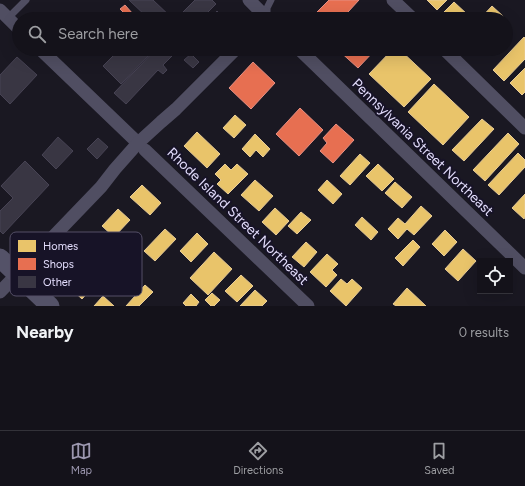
<!DOCTYPE html>
<style>
:root{--surface:#14121a;--page:#1d1b23;--text:#f1f3f6;--muted:#9d9ea2;--line:#333239;--accent:#9c97af}
body{margin:0;font-family:Figtree,sans-serif;background:var(--page);color:var(--text)}
.controls{position:absolute;right:12px;bottom:12px;display:grid;overflow:hidden;border-radius:0px;box-shadow:0 4px 16px #0002}
.controls button{width:36px;height:36px;display:grid;place-items:center;padding:0;border:0;border-bottom:1px solid var(--line);background:var(--surface);color:var(--text);font:20px sans-serif}
.list{margin:0;padding:0;list-style:none}
h2{display:flex;justify-content:space-between;align-items:center;height:52px;margin:0;padding:0 16px;font-size:17px}
h2 small{font-size:13px;font-weight:400;color:var(--muted)}
.icon{flex:none;width:22px;height:22px;fill:none;stroke:currentColor;stroke-width:2;stroke-linecap:round;stroke-linejoin:round}
.map{position:relative;flex:none;width:525px;height:306px;overflow:hidden}
.search{position:absolute;background:var(--surface);box-shadow:0 4px 16px #0002;left:12px;right:12px;top:12px;height:44px;display:flex;align-items:center;gap:10px;box-sizing:border-box;padding:0 14px;border-radius:22px;color:var(--muted);font-size:15px}
.sheet{height:124px;background:var(--surface)}
nav{display:flex;justify-content:space-around;align-items:center;box-sizing:border-box;height:56px;border-top:1px solid var(--line);background:var(--surface);font-size:11px;color:var(--muted)}
nav a{display:grid;justify-items:center;gap:2px}
nav .on{color:var(--accent)}
.map>svg:first-child{display:block}
.homes{fill:#e9c46a;stroke:#e7cb96}
.shops{fill:#e76f51;stroke:#e69084}
.building{fill:#393643;stroke:#474354}
.lines{fill:none;stroke-linecap:round;stroke-linejoin:round}
.lane{stroke:#504e62;stroke-width:7}
.street{stroke:#504e62;stroke-width:13}
.secondary{stroke:#545268;stroke-width:19}
.labels{text-anchor:middle;stroke-width:4;stroke-linejoin:round;paint-order:stroke}
.street-label{font-size:14px;fill:#e2dcfb;stroke:#171327}
.key{fill:#171327;stroke:#544f67;stroke-width:1}
.key-label{font-size:11px;fill:#e2dcfb}
</style>
<div class="map">
<svg width="525" height="306" viewBox="0 0 525 306">
<rect width="100%" height="100%" fill="#1a1822"/>
<g class="homes">
<path d="M427,0H447L437,10Z"/>
<path d="M454,2L468,15L466,16L469,19H450L444,12Z"/>
<path d="M492,6L504,17L501,19H480Z"/>
<path d="M524,37L525,38V59L504,81L493,70Z"/>
<path d="M393,49H399L431,79L404,107L369,74Z"/>
<path d="M525,68V92L522,95L510,83Z"/>
<path d="M434,84L469,117L443,145L408,112Z"/>
<path d="M235,115L246,125L234,138L223,128Z"/>
<path d="M482,119L494,129L464,161L452,150Z"/>
<path d="M197,132L220,154L207,168L184,146Z"/>
<path d="M508,133L519,144L485,181L473,170Z"/>
<path d="M255,134L270,149L263,157L256,150L250,157L242,149Z"/>
<path d="M518,153L525,160V167L499,195L488,185Z"/>
<path d="M360,154L370,163L350,185L340,176Z"/>
<path d="M225,164L231,170L237,164L248,174L228,194L217,184L221,180L215,174Z"/>
<path d="M378,164L394,179L382,191L366,176Z"/>
<path d="M255,180L273,196L259,211L241,195Z"/>
<path d="M327,180L342,194L333,204L318,190Z"/>
<path d="M395,182L412,197L402,208L385,193Z"/>
<path d="M142,185L161,203L150,215L130,197Z"/>
<path d="M525,194V217L524,219L512,208Z"/>
<path d="M421,206L432,216L414,235L407,229L398,239L388,229L398,218L405,224Z"/>
<path d="M275,208L289,221L276,235L262,222Z"/>
<path d="M118,209L130,220L114,237L102,226Z"/>
<path d="M301,212L311,220L297,234L288,226Z"/>
<path d="M362,217L378,232L371,240L355,225Z"/>
<path d="M165,229L176,239L155,261L144,251Z"/>
<path d="M445,230L457,242L444,256L432,244Z"/>
<path d="M197,233L208,244L191,262L180,251Z"/>
<path d="M413,240L420,247L403,266L395,258Z"/>
<path d="M306,242L317,252L304,267L292,257Z"/>
<path d="M463,249L476,261L458,281L445,269Z"/>
<path d="M77,252L88,262L75,277L90,290L82,299L56,275Z"/>
<path d="M214,252L232,269L208,295L190,278Z"/>
<path d="M327,254L338,264L332,270L337,275L326,287L310,272Z"/>
<path d="M241,275L253,286L237,302L225,291Z"/>
<path d="M341,279L347,284L352,279L362,288L346,306L330,291Z"/>
<path d="M145,285L153,292L139,306H126Z"/>
<path d="M407,288L426,306H396L393,304Z"/>
<path d="M255,290L267,301L262,306H240Z"/>
<path d="M212,293L220,300L214,306H211L205,300Z"/>
<path d="M191,294L199,302L196,306H186L183,303Z"/>
<path d="M103,296L114,306H94Z"/>
</g>
<g class="shops">
<path d="M329,0H359L348,12L356,19H303L307,15L311,18Z"/>
<path d="M125,5L133,14L129,18L120,9Z"/>
<path d="M337,49H376L358,68Z"/>
<path d="M253,62L275,83L251,109L229,88Z"/>
<path d="M300,108L323,130L299,156L276,134Z"/>
<path d="M336,124L354,140L333,163L320,151L327,143L323,138Z"/>
</g>
<g class="building">
<path d="M129,0H153L173,19H149Z"/>
<path d="M195,0H212L216,4L201,19H179L177,18Z"/>
<path d="M217,11L222,16L224,13L229,17L227,19H209Z"/>
<path d="M120,49H149L152,52L121,84L103,66Z"/>
<path d="M156,49H168L174,54L163,65L167,70L163,74L158,70L126,104L114,93Z"/>
<path d="M191,54L199,62L193,68L184,60Z"/>
<path d="M17,57L37,75L10,104L0,94V75Z"/>
<path d="M58,137L73,151L56,169L42,155Z"/>
<path d="M98,138L108,147L97,159L87,149Z"/>
<path d="M25,161L49,185L3,234L0,231V211L13,198L1,186Z"/>
</g>
<g class="lines">
<g class="lane">
<path d="M267,17V8L271,0"/>
<path d="M8,18L26,0"/>
</g>
<g class="street">
<path d="M249,0L268,19"/>
<path d="M393,0L413,19"/>
<path d="M0,10L19,29"/>
<path d="M40,49L138,143"/>
<path d="M299,49L525,268"/>
<path d="M444,49L525,128"/>
<path d="M145,150L308,306"/>
<path d="M0,292L101,187L115,169L138,143L161,122L176,109L236,49"/>
</g>
<path class="secondary" d="M0,258L50,306"/>
</g>
<g class="labels">
<g class="street-label">
<text transform="translate(423 147) rotate(44)" y="5">Pennsylvania Street Northeast</text>
<text transform="translate(238 216) rotate(44)" y="5">Rhode Island Street Northeast</text>
</g>
</g>
<rect x="10" y="232" width="132" height="64" rx="6" class="key"/>
<rect x="18" y="240" width="18" height="12" fill="#e9c46a"/>
<rect x="18" y="258" width="18" height="12" fill="#e76f51"/>
<rect x="18" y="276" width="18" height="12" fill="#393643"/>
<g class="key-label">
<text x="43" y="250">Homes</text>
<text x="43" y="268">Shops</text>
<text x="43" y="286">Other</text>
</g>
</svg>
<div class="controls">
<button><svg class="icon" aria-label="locate" viewBox="0 0 24 24"><circle cx="12" cy="12" r="6"/><path d="M12 2v4M12 18v4M2 12h4M18 12h4"/></svg></button>
</div>
<div class="search"><svg class="icon" aria-label="search" viewBox="0 0 24 24"><circle cx="10" cy="10" r="6"/><path d="M15 15l6 6"/></svg>Search here</div>
</div>
<section class="sheet">
<h2>Nearby<small>0 results</small></h2>
<ul class="list">
</ul>
</section>
<nav>
<a class="on"><svg class="icon" aria-label="map" viewBox="0 0 24 24"><path d="M3 6l6-2 6 2 6-2v14l-6 2-6-2-6 2zM9 4v14M15 6v14"/></svg>Map</a>
<a><svg class="icon" aria-label="directions" viewBox="0 0 24 24"><path d="M12 3l9 9-9 9-9-9zM9 14v-3h6M13 9l2 2-2 2"/></svg>Directions</a>
<a><svg class="icon" aria-label="saved" viewBox="0 0 24 24"><path d="M7 4h10v16l-5-4-5 4z"/></svg>Saved</a>
</nav>
